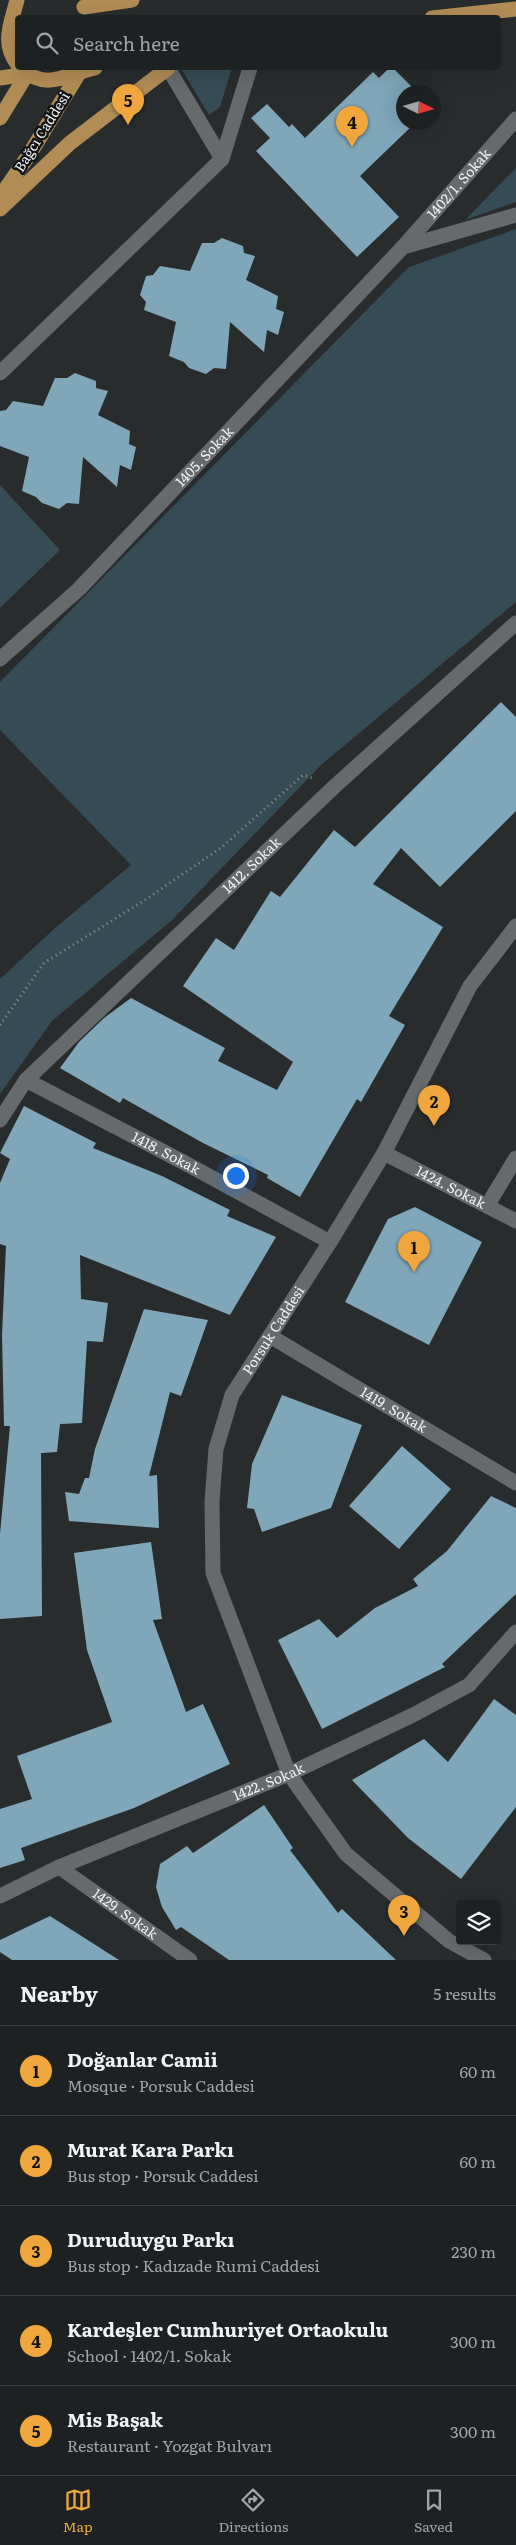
<!DOCTYPE html>
<meta charset="utf-8">
<style>
:root{--surface:#1e2122;--page:#26292a;--text:#f1f3f6;--muted:#a1a3a5;--line:#3c3e40;--accent:#efa73d}
body{margin:0;font-family:Literata,serif;background:var(--page);color:var(--text)}
.controls{position:absolute;right:15px;bottom:15px;display:grid;overflow:hidden;border-radius:5px;box-shadow:0 5px 20px #0002}
.controls button{width:45px;height:45px;display:grid;place-items:center;padding:0;border:0;border-bottom:1px solid var(--line);background:var(--surface);color:var(--text);font:25px sans-serif}
.compass{position:absolute;left:396px;top:85px;width:45px;height:45px;border-radius:50%;background:var(--surface);box-shadow:0 5px 20px #0002;rotate:95deg}
.you{position:absolute;left:235px;top:1175px;width:18px;height:18px;margin:-12px;border:4px solid #fff;border-radius:50%;background:#1a73e8;box-shadow:0 0 0 8px #1a73e833}
.badge{display:grid;place-items:center;width:32px;height:32px;border-radius:50%;background:var(--accent);color:#111;font-size:16px;font-weight:700}
.pin{position:absolute;translate:-50% -41px;filter:drop-shadow(0 1px 2px #0008)}
.pin::after{content:'';position:absolute;top:26px;width:18px;height:15px;background:inherit;clip-path:polygon(0 0,100% 0,50% 100%)}
.list{margin:0;padding:0;list-style:none}
h2{display:flex;justify-content:space-between;align-items:center;height:65px;margin:0;padding:0 20px;font-size:21px}
h2 small{font-size:16px;font-weight:400;color:var(--muted)}
.list li{display:grid;grid-template-columns:32px 1fr auto;gap:15px;align-items:center;box-sizing:border-box;height:90px;padding:0 20px;border-top:1px solid var(--line)}
.list b{display:block;font-size:19px;white-space:nowrap}
.list p{margin:0;font-size:16px;white-space:nowrap;color:var(--muted)}
.list em{font-size:16px;font-style:normal;color:var(--muted)}
.icon{flex:none;width:28px;height:28px;fill:none;stroke:currentColor;stroke-width:2;stroke-linecap:round;stroke-linejoin:round}
.map{position:relative;flex:none;width:516px;height:1960px;overflow:hidden}
.search{position:absolute;background:var(--surface);box-shadow:0 5px 20px #0002;left:15px;right:15px;top:15px;height:55px;display:flex;align-items:center;gap:12px;box-sizing:border-box;padding:0 18px;border-radius:5px;color:var(--muted);font-size:19px}
.sheet{height:515px;background:var(--surface)}
nav{display:flex;justify-content:space-around;align-items:center;box-sizing:border-box;height:70px;border-top:1px solid var(--line);background:var(--surface);font-size:14px;color:var(--muted)}
nav a{display:grid;justify-items:center;gap:2px}
nav .on{color:var(--accent)}
.map>svg:first-child{display:block}
.green{fill:#354b55}
.building{fill:#80a7b9}
.lines{fill:none;stroke-linecap:round;stroke-linejoin:round}
.path{stroke:#8e9293;stroke-width:3;stroke-dasharray:1 4;stroke-linecap:butt}
.minor{stroke:#666a6c;stroke-width:15}
.major{stroke:#b18c55;stroke-width:15}
.labels{text-anchor:middle;stroke-width:5;stroke-linejoin:round;paint-order:stroke}
.street-label{font-size:14px;fill:#edf0f1;stroke:#121415}
</style>
<div class="map">
<svg width="516" height="1960" viewBox="0 0 516 1960">
<rect width="100%" height="100%" fill="#282c2d"/>
<g class="green">
<path d="M194,68H232L220,107L209,115L182,70Z"/>
<path d="M516,168V202L465,220Z"/>
<path d="M516,229V602L321,765L171,921L52,1021L0,1094V979L55,928L131,865L0,730V682L409,267Z"/>
<path d="M0,485L60,550L0,608Z"/>
</g>
<g class="building">
<path d="M389,68H393L417,92H404V122H416L360,176L399,217L357,257L256,151L270,138L251,118L267,104L289,127L292,124L305,138L373,72L379,78Z"/>
<path d="M222,238L243,246L244,253L255,256L246,280L278,296L276,309L284,312L278,335L267,330L264,352L230,322L226,369L214,368L206,374L189,368L184,362L169,356L176,322L144,310L146,302L140,295L146,276L153,275L160,266L190,271L202,243H214Z"/>
<path d="M75,373L96,381V388L108,391L98,415L130,431L129,444L136,447L131,470L120,465L117,487L83,457L79,504L67,503L59,509L42,503L36,497L22,491L29,457L0,446V411L6,410L13,401L43,406L55,378H67Z"/>
<path d="M501,702L516,717V811L440,887L401,848L373,884L443,927L389,1016L405,1025L361,1102L357,1099L300,1197L267,1178L268,1175L203,1143L123,1098L120,1103L60,1068L79,1042L104,1018L131,998L225,1048L218,1061L277,1090L293,1062L183,986L216,938L234,950L271,891L280,897L334,830L355,847Z"/>
<path d="M24,1106L96,1143L93,1148L162,1176L230,1210L227,1216L276,1237L230,1315L80,1255L81,1299L108,1303L103,1342L87,1341L82,1423L60,1424L57,1452L41,1453L42,1616L0,1619V1534L10,1426H4L2,1335L6,1246L0,1244V1183L10,1159L0,1153Z"/>
<path d="M415,1207L482,1242L429,1345L345,1302L388,1219Z"/>
<path d="M144,1309L208,1320L181,1396L170,1392L149,1476L157,1475L159,1528L69,1521L65,1492L79,1494L85,1478H89L95,1449Z"/>
<path d="M282,1395L362,1425L331,1508L262,1532L254,1509L247,1508L252,1464Z"/>
<path d="M402,1446L451,1489L399,1549L349,1506Z"/>
<path d="M491,1496L516,1508V1594L442,1664L445,1667L322,1729L278,1640L319,1619L337,1638L375,1608L418,1586L413,1579L447,1551Z"/>
<path d="M151,1542L162,1619L153,1620L186,1712L203,1704L230,1764L134,1808L21,1848L25,1860L0,1868V1809L32,1799L17,1756L112,1722L87,1650L74,1553Z"/>
<path d="M494,1699L516,1715V1807L461,1879L408,1838L352,1780L424,1739L448,1762Z"/>
<path d="M264,1805L293,1848L290,1850L338,1913L342,1909L396,1960H229L181,1927L176,1930L162,1907L156,1887L160,1864L187,1846L193,1853Z"/>
<path d="M50,1916L119,1960H12L0,1952V1940Z"/>
</g>
<g class="lines">
<path class="path" d="M0,1025L44,963L145,900L222,847L303,775L315,779"/>
<g class="minor">
<path d="M168,68L222,159L250,68"/>
<path d="M403,247L516,215"/>
<path d="M0,373L222,159"/>
<path id="s1" d="M0,659L79,589L403,247L516,119"/>
<path id="s2" d="M26,1080L185,1163L330,1242"/>
<path id="s3" d="M0,1120L26,1080L335,786L516,623"/>
<path id="s4" d="M384,1153L516,1221"/>
<path d="M487,1206L516,1158"/>
<path id="s5" d="M270,1336L516,1483"/>
<path id="s6" d="M59,1867L190,1960"/>
<path id="s7" d="M0,1896L59,1867L289,1774L413,1715L469,1685L516,1632"/>
<path id="s8" d="M484,1960L449,1941L346,1854L289,1774L213,1573L212,1501L216,1449L232,1395L330,1242L384,1153L470,986L516,926"/>
</g>
<g class="major">
<path d="M17,0C11,24 1,43 18,65"/>
<path d="M84,7L132,0"/>
<path d="M432,18L516,9"/>
<path d="M20,68C47,92 66,74 95,68"/>
<path d="M0,78L27,74"/>
<path d="M0,118L27,74"/>
<path d="M0,197L29,155L82,68"/>
<path d="M0,209L70,143L168,68"/>
</g>
</g>
<g class="labels">
<g class="street-label">
<text transform="translate(42 132) rotate(-58)" y="5">Bağcı Caddesi</text>
<text dy="5" stroke="none"><textPath href="#s1" startOffset="661">1402/1. Sokak</textPath></text>
<text dy="5" stroke="none"><textPath href="#s1" startOffset="288">1405. Sokak</textPath></text>
<text dy="5" stroke="none"><textPath href="#s3" startOffset="359">1412. Sokak</textPath></text>
<text dy="5" stroke="none"><textPath href="#s2" startOffset="158">1418. Sokak</textPath></text>
<text dy="5" stroke="none"><textPath href="#s4" startOffset="75">1424. Sokak</textPath></text>
<text dy="5" stroke="none"><textPath href="#s8" startOffset="745">Porsuk Caddesi</textPath></text>
<text dy="5" stroke="none"><textPath href="#s5" startOffset="144">1419. Sokak</textPath></text>
<text dy="5" stroke="none"><textPath href="#s7" startOffset="292">1422. Sokak</textPath></text>
<text dy="5" stroke="none"><textPath href="#s6" startOffset="81">1429. Sokak</textPath></text>
</g>
</g>
</svg>
<div class="controls">
<button><svg class="icon" aria-label="layers" viewBox="0 0 24 24"><path d="M12 4l9 5-9 5-9-5zM3 14l9 5 9-5"/></svg></button>
</div>
<svg class="compass" viewBox="-18 -18 36 36"><path d="M0-13l5 13h-10z" fill="#e53935"/><path d="M0 13l5-13h-10z" fill="#a1a3a5"/></svg>
<div class="you"></div>
<div class="pin badge" style="left:414px;top:1272px">1</div>
<div class="pin badge" style="left:434px;top:1126px">2</div>
<div class="pin badge" style="left:404px;top:1936px">3</div>
<div class="pin badge" style="left:352px;top:147px">4</div>
<div class="pin badge" style="left:128px;top:125px">5</div>
<div class="search"><svg class="icon" aria-label="search" viewBox="0 0 24 24"><circle cx="10" cy="10" r="6"/><path d="M15 15l6 6"/></svg>Search here</div>
</div>
<section class="sheet">
<h2>Nearby<small>5 results</small></h2>
<ul class="list">
<li><span class="badge">1</span><div><b>Doğanlar Camii</b><p>Mosque · Porsuk Caddesi</p></div><em>60 m</em></li>
<li><span class="badge">2</span><div><b>Murat Kara Parkı</b><p>Bus stop · Porsuk Caddesi</p></div><em>60 m</em></li>
<li><span class="badge">3</span><div><b>Duruduygu Parkı</b><p>Bus stop · Kadızade Rumi Caddesi</p></div><em>230 m</em></li>
<li><span class="badge">4</span><div><b>Kardeşler Cumhuriyet Ortaokulu</b><p>School · 1402/1. Sokak</p></div><em>300 m</em></li>
<li><span class="badge">5</span><div><b>Mis Başak</b><p>Restaurant · Yozgat Bulvarı</p></div><em>300 m</em></li>
</ul>
</section>
<nav>
<a class="on"><svg class="icon" aria-label="map" viewBox="0 0 24 24"><path d="M3 6l6-2 6 2 6-2v14l-6 2-6-2-6 2zM9 4v14M15 6v14"/></svg>Map</a>
<a><svg class="icon" aria-label="directions" viewBox="0 0 24 24"><path d="M12 3l9 9-9 9-9-9zM9 14v-3h6M13 9l2 2-2 2"/></svg>Directions</a>
<a><svg class="icon" aria-label="saved" viewBox="0 0 24 24"><path d="M7 4h10v16l-5-4-5 4z"/></svg>Saved</a>
</nav>
